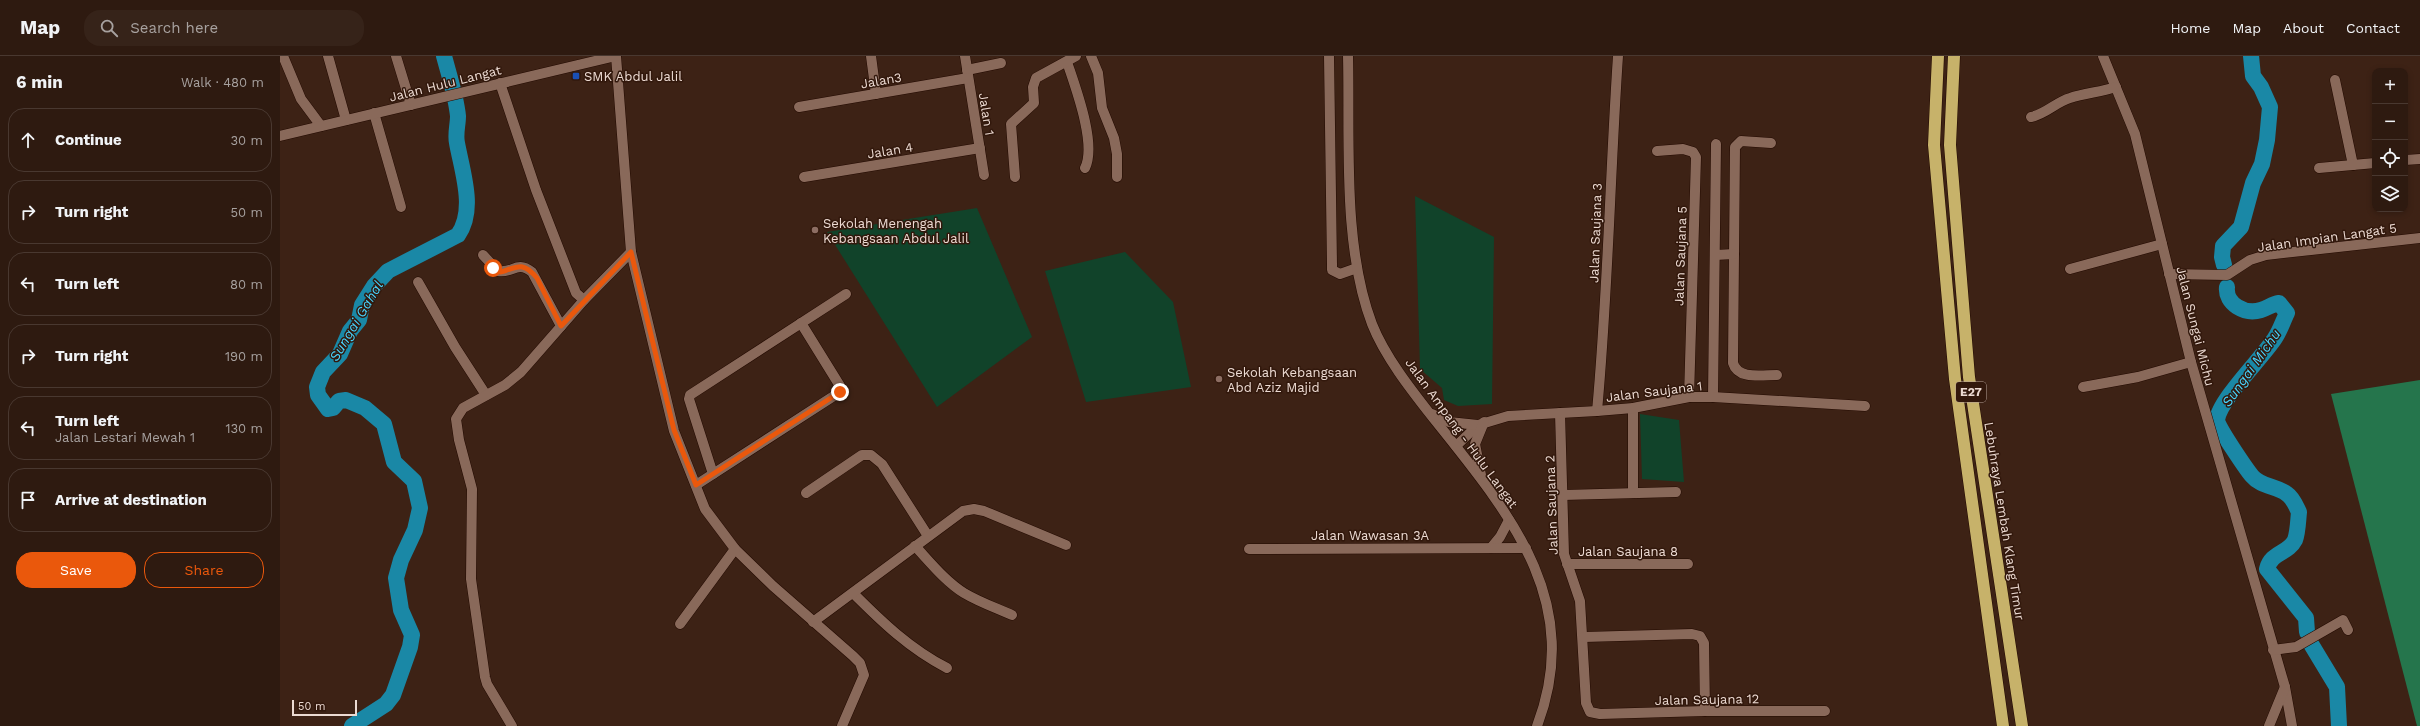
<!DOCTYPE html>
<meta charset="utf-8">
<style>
:root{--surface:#2e1a10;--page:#362319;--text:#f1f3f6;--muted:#a7a19f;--line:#493830;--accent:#ea580c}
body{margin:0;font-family:"Work Sans",sans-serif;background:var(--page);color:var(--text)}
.controls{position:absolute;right:12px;top:12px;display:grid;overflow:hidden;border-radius:8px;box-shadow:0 2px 6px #0003}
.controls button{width:36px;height:36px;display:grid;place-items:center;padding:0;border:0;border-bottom:1px solid var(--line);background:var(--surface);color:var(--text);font:20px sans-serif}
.scale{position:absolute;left:12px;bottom:10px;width:65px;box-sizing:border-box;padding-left:4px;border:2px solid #ecdad2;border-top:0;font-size:11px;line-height:14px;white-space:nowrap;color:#ecdad2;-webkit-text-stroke:3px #32180c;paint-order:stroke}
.stop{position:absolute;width:12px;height:12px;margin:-9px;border:3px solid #ea580c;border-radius:50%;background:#fff}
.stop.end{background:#ea580c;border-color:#fff;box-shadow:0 1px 4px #0008}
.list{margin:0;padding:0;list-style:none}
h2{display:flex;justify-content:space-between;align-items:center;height:52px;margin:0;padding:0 16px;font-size:17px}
h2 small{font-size:13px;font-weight:400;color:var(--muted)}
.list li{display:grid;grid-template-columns:26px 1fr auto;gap:12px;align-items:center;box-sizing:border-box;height:64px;margin:0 8px 8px;padding:0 8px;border:1px solid var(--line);border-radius:16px}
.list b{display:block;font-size:15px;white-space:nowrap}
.list p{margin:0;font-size:13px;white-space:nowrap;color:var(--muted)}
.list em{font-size:13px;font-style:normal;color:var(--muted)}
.actions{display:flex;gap:8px;padding:12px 16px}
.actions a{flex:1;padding:9px 0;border:1px solid var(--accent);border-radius:16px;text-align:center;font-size:14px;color:var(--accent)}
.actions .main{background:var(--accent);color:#fff}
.icon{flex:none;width:22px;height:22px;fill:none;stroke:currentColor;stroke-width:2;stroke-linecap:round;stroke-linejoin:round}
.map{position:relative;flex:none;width:2140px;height:670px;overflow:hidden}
header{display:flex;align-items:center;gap:24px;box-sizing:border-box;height:56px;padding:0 20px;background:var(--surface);border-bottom:1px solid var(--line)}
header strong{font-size:19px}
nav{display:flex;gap:22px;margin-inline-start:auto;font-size:14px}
.search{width:280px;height:36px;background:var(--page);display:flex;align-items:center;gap:10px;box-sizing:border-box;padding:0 14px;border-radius:16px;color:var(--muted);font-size:15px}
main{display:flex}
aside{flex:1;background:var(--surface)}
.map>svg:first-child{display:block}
.green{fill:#11432a}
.forest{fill:#25754c}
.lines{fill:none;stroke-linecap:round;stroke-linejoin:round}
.river{stroke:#1a88a6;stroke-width:16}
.street-casing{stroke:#230a01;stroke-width:11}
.secondary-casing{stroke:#230a01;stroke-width:11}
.highway-casing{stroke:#230a01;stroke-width:13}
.street{stroke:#89695a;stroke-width:10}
.secondary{stroke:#89695a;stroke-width:10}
.highway{stroke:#c7b26a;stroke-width:12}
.route{stroke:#ea580c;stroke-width:5}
.transit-dot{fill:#1a4fb4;stroke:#32180c;stroke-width:1.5}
.education-dot{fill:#8d6e63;stroke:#32180c;stroke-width:1.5}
.labels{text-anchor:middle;stroke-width:3;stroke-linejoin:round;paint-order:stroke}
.shield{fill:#32180c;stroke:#b4a097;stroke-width:1}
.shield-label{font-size:12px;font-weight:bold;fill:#ecdad2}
.poi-label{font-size:13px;fill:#ecdad2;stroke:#32180c;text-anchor:start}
.street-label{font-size:13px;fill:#ecdad2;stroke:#32180c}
.water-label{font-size:14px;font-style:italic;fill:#47d4fe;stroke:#32180c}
</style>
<header>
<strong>Map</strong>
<div class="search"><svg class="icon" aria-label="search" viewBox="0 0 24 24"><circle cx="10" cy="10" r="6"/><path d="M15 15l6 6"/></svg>Search here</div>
<nav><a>Home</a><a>Map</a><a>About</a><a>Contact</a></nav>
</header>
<main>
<aside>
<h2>6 min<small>Walk · 480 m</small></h2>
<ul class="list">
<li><svg class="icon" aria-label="ahead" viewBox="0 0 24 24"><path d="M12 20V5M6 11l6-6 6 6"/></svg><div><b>Continue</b></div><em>30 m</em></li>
<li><svg class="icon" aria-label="right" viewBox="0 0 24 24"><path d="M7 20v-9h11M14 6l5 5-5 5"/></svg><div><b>Turn right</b></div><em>50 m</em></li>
<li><svg class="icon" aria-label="left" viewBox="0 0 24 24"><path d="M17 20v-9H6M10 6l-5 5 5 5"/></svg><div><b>Turn left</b></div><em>80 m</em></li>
<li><svg class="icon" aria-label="right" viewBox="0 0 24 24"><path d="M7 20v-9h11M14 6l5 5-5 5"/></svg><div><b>Turn right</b></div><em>190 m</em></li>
<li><svg class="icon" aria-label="left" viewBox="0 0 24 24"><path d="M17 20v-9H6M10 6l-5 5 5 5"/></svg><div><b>Turn left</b><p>Jalan Lestari Mewah 1</p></div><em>130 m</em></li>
<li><svg class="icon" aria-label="arrive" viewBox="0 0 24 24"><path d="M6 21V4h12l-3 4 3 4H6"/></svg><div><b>Arrive at destination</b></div></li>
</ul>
<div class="actions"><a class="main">Save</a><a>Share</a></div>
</aside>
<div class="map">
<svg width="2140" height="670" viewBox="0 0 2140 670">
<rect width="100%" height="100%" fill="#3d2215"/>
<g class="green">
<path d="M1135,140L1214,181L1212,348L1178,350L1164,344L1162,332L1140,313Z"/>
<path d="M697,152L752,281L657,351L547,176Z"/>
<path d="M845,196L893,246L911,331L806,346L765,215Z"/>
<path d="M1360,358L1399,364L1404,426L1362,423Z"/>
</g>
<path class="forest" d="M2140,324V670H2137L2051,338Z"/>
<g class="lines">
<g class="river">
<path d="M1944,209L1942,201L1943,190L1961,171L1973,127L1982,108L1987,84L1990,51L1981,31L1973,20L1971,0"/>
<path d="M1947,231C1945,248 1965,259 1981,254C1988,252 1992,248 1999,247L2007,257C2003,265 2000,275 1995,282C1983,301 1939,344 1937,364C1936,369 1967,414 1972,420C1981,431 1997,430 2007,438C2013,442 2016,450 2019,456C2018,465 2018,476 2015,484C2008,498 1991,496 1987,513L2026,562L2027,576"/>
<path d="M2031,588L2057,631L2059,670"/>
<path d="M72,670L106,648L113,639L130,591L132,579L121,554L116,522L121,504L135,474L140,452L134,425L114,406L104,368L85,352L66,344L59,345L53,352L48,353L38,339L37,331L43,316L60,298L70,275L79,264L82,249L94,230L108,215L178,179C196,154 182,115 177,87C175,78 178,69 178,60C176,40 169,19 164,0"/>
</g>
<g class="street-casing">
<g id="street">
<path d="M3,0L21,43L41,70"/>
<path d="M48,0L66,64"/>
<path d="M116,0L131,49"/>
<path d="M591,0L596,38"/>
<path d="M685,0L704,119"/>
<path d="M811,0L818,17L822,52L834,82L837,98V121"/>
<path d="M1049,0L1052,209V214L1060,218L1077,212"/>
<path d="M1823,0L1855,78L1911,306L2005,631L2012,670"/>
<path d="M787,6C795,30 817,88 805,112"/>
<path d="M687,14L721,7"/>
<path d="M2055,24L2073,109"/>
<path d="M220,27L256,134L296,237L304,244"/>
<path d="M519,51L688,22"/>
<path d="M94,57L121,151"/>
<path d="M1751,61C1766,58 1776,46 1790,42C1805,37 1821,36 1836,31"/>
<path d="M1491,87L1461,85L1455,91L1453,307C1458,324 1482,319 1497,319"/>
<path d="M1377,95L1403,93L1413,96L1416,101L1409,341"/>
<path d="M2125,104L2140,103"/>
<path d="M2039,112L2095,107"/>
<path d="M524,121L700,92"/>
<path d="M735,121L731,68L754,47L753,31L756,22L796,0"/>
<path d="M351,196L394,375L425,453L455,493L493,530L573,600L580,607L584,619L562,670"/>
<path d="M203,199L218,215C233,218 236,204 252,216L281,270"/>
<path d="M1435,199L1454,198"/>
<path d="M1790,213L1882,188"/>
<path d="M1889,218L1947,219L1970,204L1986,199L2140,182"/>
<path d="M138,226L175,291L206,339"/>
<path d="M1803,331L1858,321L1911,306"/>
<path d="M1433,341L1436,88"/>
<path d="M1353,352V437"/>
<path d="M1317,355C1328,237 1330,118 1338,0"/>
<path d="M1280,357L1284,498L1300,545L1306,647L1310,656L1320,658L1425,655H1545"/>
<path d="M1176,390L1198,369L1228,360L1317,355L1353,352L1409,341H1433L1585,350"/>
<path d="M433,418L409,343L410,339L566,238"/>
<path d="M416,429L560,336V330L521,267"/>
<path d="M526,437L582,399H591L602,408L648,480"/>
<path d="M1283,439L1396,436"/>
<path d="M635,490C650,506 665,525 684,537C699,546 716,552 732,559"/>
<path d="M1211,492L1220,481L1229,464"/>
<path d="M969,493L1246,492"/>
<path d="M1287,508H1408"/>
<path d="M573,537C602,566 630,593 667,612"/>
<path d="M533,566L683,455L694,453L704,455L786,489"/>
<path d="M400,568L455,493"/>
<path d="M1304,581L1412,578L1420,580L1424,587L1425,655"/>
<path d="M1993,594L2016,591L2063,564L2068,574"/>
<path d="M232,670L207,628L205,621L191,523L192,433L179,384L176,363L183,352L225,329L241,316L304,244L351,196L336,0"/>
<path d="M1989,670L2005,631"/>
</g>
</g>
<g class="secondary-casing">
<g id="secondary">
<path d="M1068,0C1070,84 1062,189 1092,268C1105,301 1132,335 1154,363C1228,456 1305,544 1257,670"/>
<path d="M0,80L336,0"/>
<path d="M1152,358L1169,366L1198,369"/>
<path d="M1201,419L1195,388L1204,366"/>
</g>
</g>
<g class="highway-casing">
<g id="highway">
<path d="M1658,0L1654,89L1675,323L1723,670"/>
<path d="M1674,0L1670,89L1689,321L1742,670"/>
</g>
</g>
<use href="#street" class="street"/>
<use href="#secondary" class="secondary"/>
<use href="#highway" class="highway"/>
</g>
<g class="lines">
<path class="route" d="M213,212L221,216C239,210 244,206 257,222L281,270L351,196L394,374L416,429L560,336"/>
</g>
<rect class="transit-dot" x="292" y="16" width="8" height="8" rx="2"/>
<g class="education-dot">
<circle cx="535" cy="174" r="4"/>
<circle cx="939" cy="323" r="4"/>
</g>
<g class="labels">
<rect class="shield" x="1676" y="326" width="30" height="20" rx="3"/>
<g class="shield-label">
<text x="1691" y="340">E27</text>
</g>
<g class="poi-label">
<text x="304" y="25">SMK Abdul Jalil</text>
<text x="543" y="172">Sekolah Menengah<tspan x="543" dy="15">Kebangsaan Abdul Jalil</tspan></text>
<text x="947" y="321">Sekolah Kebangsaan<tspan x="947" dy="15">Abd Aziz Majid</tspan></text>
</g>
<g class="street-label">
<text transform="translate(601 24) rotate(-10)" y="5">Jalan3</text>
<text transform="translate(165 27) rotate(-14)" y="5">Jalan Hulu Langat</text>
<text transform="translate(707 58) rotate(81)" y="5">Jalan 1</text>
<text transform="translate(610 94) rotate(-9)" y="5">Jalan 4</text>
<text transform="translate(1315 177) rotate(-88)" y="5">Jalan Saujana 3</text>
<text transform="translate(2047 181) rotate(-8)" y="5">Jalan Impian Langat 5</text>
<text transform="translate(1400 200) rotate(-88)" y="5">Jalan Saujana 5</text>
<text transform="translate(1916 270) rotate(76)" y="5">Jalan Sungai Michu</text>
<text transform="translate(1374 335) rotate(-7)" y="5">Jalan Saujana 1</text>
<text transform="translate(1182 377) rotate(54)" y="5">Jalan Ampang - Hulu Langat</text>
<text transform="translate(1271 449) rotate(-92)" y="5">Jalan Saujana 2</text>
<text transform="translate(1725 465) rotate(81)" y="5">Lebuhraya Lembah Klang Timur</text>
<text x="1090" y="484">Jalan Wawasan 3A</text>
<text x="1348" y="500">Jalan Saujana 8</text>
<text transform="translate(1427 643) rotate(-1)" y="5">Jalan Saujana 12</text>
</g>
<g class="water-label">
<text transform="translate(76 265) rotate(-59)" y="5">Sungai Gahal</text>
<text transform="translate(1971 312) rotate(-55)" y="5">Sungai Michu</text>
</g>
</g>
</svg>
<div class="controls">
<button>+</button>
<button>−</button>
<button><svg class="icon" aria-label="locate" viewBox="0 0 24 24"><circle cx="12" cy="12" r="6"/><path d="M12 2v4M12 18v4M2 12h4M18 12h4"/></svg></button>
<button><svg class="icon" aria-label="layers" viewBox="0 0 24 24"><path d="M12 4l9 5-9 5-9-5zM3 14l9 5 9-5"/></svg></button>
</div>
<div class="scale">50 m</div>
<div class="stop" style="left:213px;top:212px"></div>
<div class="stop end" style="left:560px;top:336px"></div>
</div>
</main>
